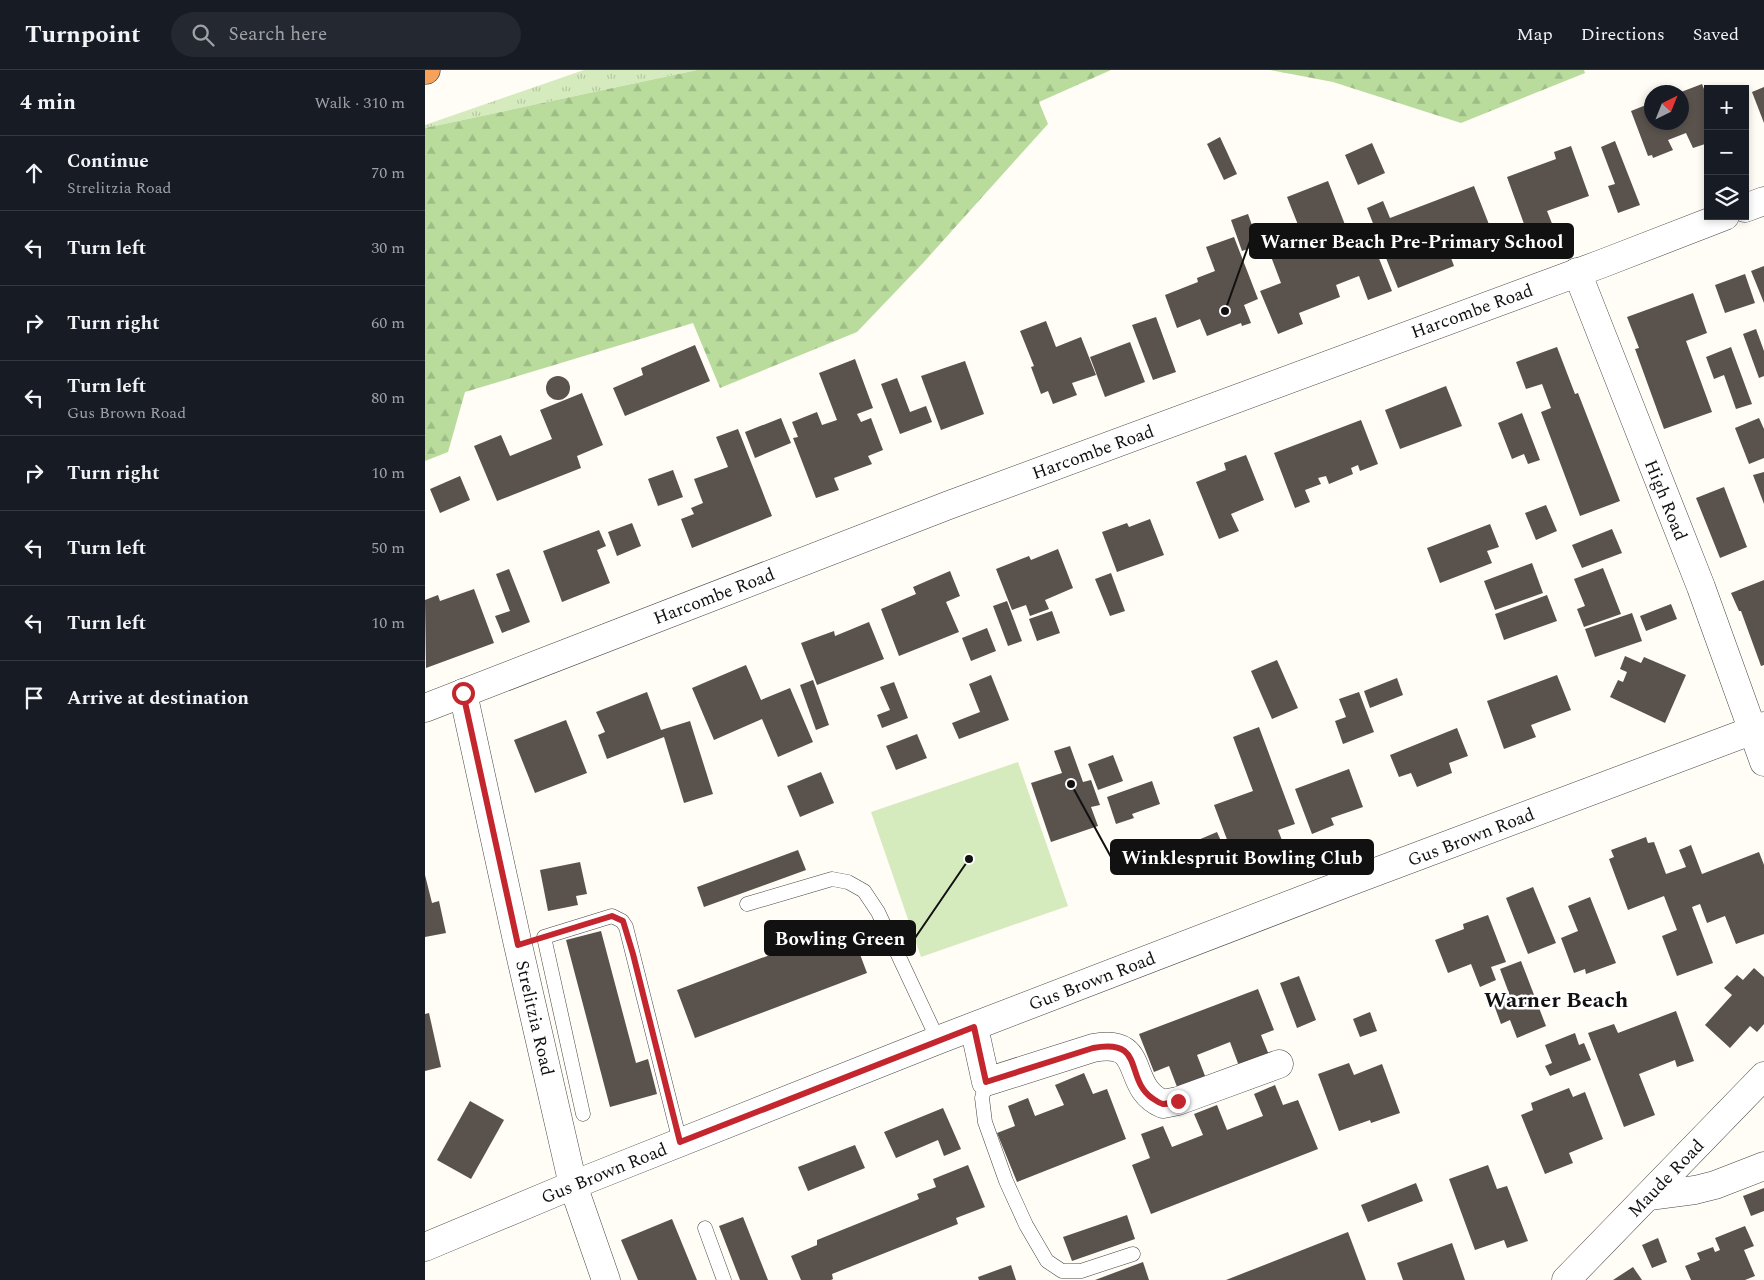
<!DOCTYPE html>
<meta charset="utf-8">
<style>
:root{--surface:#171b24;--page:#242831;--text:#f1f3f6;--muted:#9ea1a6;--line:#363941}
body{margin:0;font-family:Spectral,serif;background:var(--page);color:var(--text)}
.controls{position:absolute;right:15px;top:15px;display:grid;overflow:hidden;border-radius:0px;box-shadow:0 2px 8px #0003}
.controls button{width:45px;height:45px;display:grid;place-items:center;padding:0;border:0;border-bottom:1px solid var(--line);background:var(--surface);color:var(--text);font:25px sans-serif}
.compass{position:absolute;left:1219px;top:15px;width:45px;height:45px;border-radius:50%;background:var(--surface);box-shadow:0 2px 8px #0003;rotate:43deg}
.stop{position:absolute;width:15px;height:15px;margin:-11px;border:4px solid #c4262e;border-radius:50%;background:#fff}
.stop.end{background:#c4262e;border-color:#fff;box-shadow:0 1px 5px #0008}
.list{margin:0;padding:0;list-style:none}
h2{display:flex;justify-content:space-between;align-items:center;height:65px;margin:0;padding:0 20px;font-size:21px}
h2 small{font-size:16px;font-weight:400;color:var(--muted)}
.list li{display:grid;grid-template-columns:32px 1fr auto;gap:15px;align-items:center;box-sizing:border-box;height:75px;padding:0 20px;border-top:1px solid var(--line)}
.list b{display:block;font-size:19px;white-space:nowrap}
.list p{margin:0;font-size:16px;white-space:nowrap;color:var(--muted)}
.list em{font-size:16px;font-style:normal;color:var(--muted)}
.icon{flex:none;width:28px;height:28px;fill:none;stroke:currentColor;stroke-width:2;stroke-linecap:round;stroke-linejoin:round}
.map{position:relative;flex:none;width:1339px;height:1210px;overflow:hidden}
header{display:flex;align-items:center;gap:30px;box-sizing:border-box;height:70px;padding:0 25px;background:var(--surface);border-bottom:1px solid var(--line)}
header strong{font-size:24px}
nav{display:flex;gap:28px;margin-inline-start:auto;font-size:18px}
.search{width:350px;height:45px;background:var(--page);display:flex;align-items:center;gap:12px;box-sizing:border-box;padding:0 18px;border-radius:28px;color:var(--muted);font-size:19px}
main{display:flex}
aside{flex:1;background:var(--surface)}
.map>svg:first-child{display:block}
.grass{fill:url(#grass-tufts)}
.forest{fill:url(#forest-firs)}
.park{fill:#d5ebbd}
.building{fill:#5a524d}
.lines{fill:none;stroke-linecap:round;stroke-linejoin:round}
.lane-casing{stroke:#444;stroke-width:15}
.street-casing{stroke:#444;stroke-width:29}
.highway-casing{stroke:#222;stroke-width:29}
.lane{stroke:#fff;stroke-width:14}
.street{stroke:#fff;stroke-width:28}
.highway{stroke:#f5a25d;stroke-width:28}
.route{stroke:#c4262e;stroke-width:6}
.labels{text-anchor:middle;stroke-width:5;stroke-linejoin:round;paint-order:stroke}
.street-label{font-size:18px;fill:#111;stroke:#fff}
.district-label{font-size:22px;font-weight:bold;fill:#111;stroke:#fff}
.leader{fill:none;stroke:#111;stroke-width:2}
.callout-dot{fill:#111;stroke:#fff;stroke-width:2}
.callout{fill:#111;stroke:#111;stroke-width:2}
.callout-label{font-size:19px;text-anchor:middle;font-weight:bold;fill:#fff}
</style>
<header>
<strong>Turnpoint</strong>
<div class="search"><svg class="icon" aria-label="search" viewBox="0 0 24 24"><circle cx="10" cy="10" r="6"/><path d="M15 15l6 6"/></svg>Search here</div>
<nav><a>Map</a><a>Directions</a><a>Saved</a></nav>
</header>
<main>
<aside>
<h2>4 min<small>Walk · 310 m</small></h2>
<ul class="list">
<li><svg class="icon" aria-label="ahead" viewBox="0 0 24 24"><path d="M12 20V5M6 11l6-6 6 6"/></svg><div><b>Continue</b><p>Strelitzia Road</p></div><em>70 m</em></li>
<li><svg class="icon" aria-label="left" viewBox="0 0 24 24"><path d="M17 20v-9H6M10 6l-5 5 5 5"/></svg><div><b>Turn left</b></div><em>30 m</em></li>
<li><svg class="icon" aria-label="right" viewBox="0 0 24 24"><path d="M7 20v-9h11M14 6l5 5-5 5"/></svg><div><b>Turn right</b></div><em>60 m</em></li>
<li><svg class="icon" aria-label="left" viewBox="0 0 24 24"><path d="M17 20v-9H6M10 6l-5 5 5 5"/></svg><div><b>Turn left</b><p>Gus Brown Road</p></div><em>80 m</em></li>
<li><svg class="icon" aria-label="right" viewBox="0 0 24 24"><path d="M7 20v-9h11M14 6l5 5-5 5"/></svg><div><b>Turn right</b></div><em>10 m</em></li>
<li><svg class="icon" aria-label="left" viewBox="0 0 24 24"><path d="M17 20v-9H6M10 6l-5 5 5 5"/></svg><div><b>Turn left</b></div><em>50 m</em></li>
<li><svg class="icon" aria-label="left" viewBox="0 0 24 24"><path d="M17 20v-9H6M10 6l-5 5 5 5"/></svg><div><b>Turn left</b></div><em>10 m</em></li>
<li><svg class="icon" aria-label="arrive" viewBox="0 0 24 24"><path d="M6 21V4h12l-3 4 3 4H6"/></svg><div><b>Arrive at destination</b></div></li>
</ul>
</aside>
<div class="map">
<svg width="1339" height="1210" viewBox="0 0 1339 1210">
<defs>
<pattern id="grass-tufts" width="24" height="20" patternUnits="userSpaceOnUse" patternTransform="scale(1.25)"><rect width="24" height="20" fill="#d5ebbd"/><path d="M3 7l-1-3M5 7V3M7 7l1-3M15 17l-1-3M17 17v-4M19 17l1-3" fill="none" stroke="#b6c8a1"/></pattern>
<pattern id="forest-firs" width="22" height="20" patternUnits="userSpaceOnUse" patternTransform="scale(1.25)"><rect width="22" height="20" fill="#b9dc9c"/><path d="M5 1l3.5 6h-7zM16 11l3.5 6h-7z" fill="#9ebc85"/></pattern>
</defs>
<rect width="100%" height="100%" fill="#fffdf5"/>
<path class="grass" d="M159,0H272L0,58V55Z"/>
<g class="forest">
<path d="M272,0H686L614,32L623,54L498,193L432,262L295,318L268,253L40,322L23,382L0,391V58Z"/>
<path d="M845,0H1159L1160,3L1036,53L908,12Z"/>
</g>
<path class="park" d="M593,692L643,836L496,887L446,742Z"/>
<g class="building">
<path d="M1277,14L1283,29V73L1268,78L1261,63L1243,70L1248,80L1228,88L1227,85L1223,86L1206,41L1226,33V52H1256V22Z"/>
<path d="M1339,17V53L1327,22Z"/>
<path d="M795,67L812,104L799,110L782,74Z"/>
<path d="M1190,71L1215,135L1193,143L1183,116L1190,114L1176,77Z"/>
<path d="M947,73L960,103L933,115L920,85Z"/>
<path d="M1146,76L1164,126L1122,141L1128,156L1103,165L1082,107L1131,89L1129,82Z"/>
<path d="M903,111L933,188L951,181L967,221L943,230L934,206L911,215L915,227L874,243L878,254L853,264L835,221L856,213L845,184L879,170L862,127Z"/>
<path d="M1049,116L1065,157L1037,169L1035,163L1019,169L1029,196L973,218L961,188L988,177L987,174L960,184L942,138L958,131L965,148Z"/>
<path d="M823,144L834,175L817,181L806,150Z"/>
<path d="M809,167L833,229L819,235L826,253L817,256L816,253L782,266L775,249L752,258L740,225L773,212L772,208L790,201L781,177Z"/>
<path d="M1339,196V233L1326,201Z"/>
<path d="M1320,204L1330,233L1300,243L1290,215Z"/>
<path d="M1268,223L1282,263L1261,271L1287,342L1239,359L1210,279L1214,278L1202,247Z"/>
<path d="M731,247L751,302L728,310L707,255Z"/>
<path d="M621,251L631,277L656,267L671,305L647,313L652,325L628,334L623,321L616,324L606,297L609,296L595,261Z"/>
<path d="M1331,259L1339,281V306L1334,308L1318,264Z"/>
<path d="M705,272L720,312L680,327L665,287Z"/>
<path d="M270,275L285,311L200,346L188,318L218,305L216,298Z"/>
<path d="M1132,277L1150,324L1153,323L1195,431L1155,446L1116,342L1126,338L1117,314L1101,319L1091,292Z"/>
<path d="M1306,277L1327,334L1311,339L1299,305L1289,309L1281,287Z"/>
<path d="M430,289L448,338L432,344L436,352L446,348L458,380L443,386L447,394L409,408L414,420L391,428L368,368L373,367L367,352L392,342L397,355L412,350L394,303Z"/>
<path d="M540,291L559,344L516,360L496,306Z"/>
<circle cx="133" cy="318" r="12"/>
<path d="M472,308L485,342L501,336L507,352L475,364L456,314Z"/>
<path d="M1021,316L1037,356L975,379L960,340Z"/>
<path d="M157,323L178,375L152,386L156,398L72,431L49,376L76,365L85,386L127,369L115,340Z"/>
<path d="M1097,343L1115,390L1103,394L1099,384L1087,389L1073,353Z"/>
<path d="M356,348L366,373L330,388L320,362Z"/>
<path d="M1334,348L1339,359V388L1324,394L1310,358Z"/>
<path d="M936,350L953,394L935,401L933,395L926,398L928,404L904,414L901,406L893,408L896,414L880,420L885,432L870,438L849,383Z"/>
<path d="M313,359L347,446L267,478L256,449L269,444L266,438L278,433L269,409L303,397L291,367Z"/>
<path d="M821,385L839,430L806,444L814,461L794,469L771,412L801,400L799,393Z"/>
<path d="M248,400L258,427L233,436L223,409Z"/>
<path d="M1339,402V434L1328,405Z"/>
<path d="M35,406L45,430L15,443L5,419Z"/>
<path d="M1299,417L1322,477L1295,488L1271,428Z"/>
<path d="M1121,435L1132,461L1111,470L1100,443Z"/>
<path d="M725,449L739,485L692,502L677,462L702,453L704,457Z"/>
<path d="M207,453L216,476L192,486L183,462Z"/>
<path d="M1065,454L1074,477L1062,481L1067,493L1015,513L1002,478Z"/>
<path d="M1187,459L1197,483L1157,498L1147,475Z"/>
<path d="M174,460L181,476L172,480L185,513L137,532L118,481Z"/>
<path d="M633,479L648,518L620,530L624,539L605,546L601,535L587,540L571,499L604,486L606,490Z"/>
<path d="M1107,493L1118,523L1070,540L1059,511Z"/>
<path d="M1178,498L1196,544L1159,557L1152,539L1160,536L1149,509Z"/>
<path d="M84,499L105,552L77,563L70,546L85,541L71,504Z"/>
<path d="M525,501L535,526L521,532L534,562L474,586L456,539L491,524L488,517Z"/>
<path d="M686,503L700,541L685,546L670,509Z"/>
<path d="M1339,510V595L1336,596L1316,541H1314L1306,523Z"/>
<path d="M49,519L69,573L1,598L0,530L13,525L15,531Z"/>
<path d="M1122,525L1132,551L1079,570L1070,544Z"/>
<path d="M582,531L597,571L583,576L568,536Z"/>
<path d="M1246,534L1252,549L1221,561L1215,546Z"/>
<path d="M627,541L635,563L612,571L604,549Z"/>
<path d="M1207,543L1217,571L1170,587L1160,559Z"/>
<path d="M444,552L459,589L392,615L376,573L409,561L410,566Z"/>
<path d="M562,558L571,581L546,591L537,568Z"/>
<path d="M1200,586L1216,593L1219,587L1261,605L1240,653L1185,627L1193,610L1198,612L1202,602L1195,599Z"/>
<path d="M852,590L873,638L847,649L826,601Z"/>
<path d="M321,595L336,630L365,618L388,672L353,687L337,649L289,670L267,618Z"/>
<path d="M566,605L584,650L534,669L527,653L555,642L544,614Z"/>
<path d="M1132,605L1146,640L1106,655L1111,667L1079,679L1062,631Z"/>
<path d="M972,608L978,625L945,638L939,621Z"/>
<path d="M388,610L404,655L391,660L375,615Z"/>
<path d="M469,612L483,648L457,658L452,645L465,640L455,617Z"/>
<path d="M222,622L236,660L265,651L288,724L259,733L239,667L182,689L173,665L180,662L171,642Z"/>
<path d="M934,622L949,662L918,674L910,651L921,647L914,629Z"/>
<path d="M141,650L162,703L110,723L89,670Z"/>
<path d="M834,657L870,754L853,760L860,778L812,796L789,735L828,721L808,667Z"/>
<path d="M1032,658L1043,686L1024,693L1027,703L992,717L986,703L974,707L965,685Z"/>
<path d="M492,664L502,688L471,700L461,676Z"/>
<path d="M645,676L658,712L666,710L675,735L666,737L673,756L626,772L606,713L637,703L629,681Z"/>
<path d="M688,685L698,711L673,720L663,694Z"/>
<path d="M924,699L938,737L906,748L909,755L887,764L870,719Z"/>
<path d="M396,702L409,733L375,747L362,716Z"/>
<path d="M727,711L735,734L707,744L709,748L691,754L682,727Z"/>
<path d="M792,762L804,789L777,800L766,773Z"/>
<path d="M1221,767L1223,773L1229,772L1241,804L1261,797L1254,780L1266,775L1277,804L1334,782L1339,795V864L1311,874L1300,846L1282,853L1275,834L1267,837L1288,893L1252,906L1237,866L1252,860L1239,826L1203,840L1184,789L1189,787L1186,780Z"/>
<path d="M373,780L381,800L279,837L272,817Z"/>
<path d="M155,792L162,824L151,826L153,835L123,841L115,800Z"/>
<path d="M0,805L7,833L14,831L21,863L0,867Z"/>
<path d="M1108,817L1131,873L1103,884L1081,828Z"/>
<path d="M1165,827L1191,893L1161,904L1160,899L1149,903L1136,868L1153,861L1143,836Z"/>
<path d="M1063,845L1081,892L1066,897L1071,910L1055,917L1046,894L1023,903L1010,870L1039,859L1038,854Z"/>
<path d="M424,855L442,903L270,968L252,920Z"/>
<path d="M176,861L211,993L223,989L232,1024L185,1037L141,870Z"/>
<path d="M1096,891L1121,956L1092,968L1085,950L1076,954L1068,932L1085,926L1075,899Z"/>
<path d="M1329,898L1339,907V954L1332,962L1325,956L1305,978L1280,955L1307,925L1299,918L1312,905L1318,910Z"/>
<path d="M874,906L891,950L872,958L855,913Z"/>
<path d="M833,919L849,960L836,965L844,985L814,996L805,972L772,985L782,1011L754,1022L744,996L729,1002L714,964Z"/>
<path d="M1251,941L1269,991L1252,997L1250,990L1214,1004L1230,1045L1199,1057L1163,963L1189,954L1193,963Z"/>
<path d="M945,942L952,961L935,967L928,949Z"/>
<path d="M4,943L16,997L0,1001V944Z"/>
<path d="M1150,963L1154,975L1159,973L1166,990L1125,1006L1120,996L1127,993L1120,975Z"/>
<path d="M924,993L929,1005L957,994L975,1043L946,1053L945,1050L914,1061L893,1004Z"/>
<path d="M659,1003L668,1024L682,1019L701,1069L592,1112L572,1063L590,1056L583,1036L603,1028L610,1046L639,1035L630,1015Z"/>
<path d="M850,1015L858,1035L873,1030L893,1079L726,1144L707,1095L725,1088L716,1064L738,1056L747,1077L778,1065L769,1044L792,1035L802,1060L838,1046L829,1024Z"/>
<path d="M1144,1018L1148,1027L1160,1022L1178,1069L1144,1083L1148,1093L1120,1104L1096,1045L1108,1040L1106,1033Z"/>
<path d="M45,1031L79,1050L46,1109L12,1090Z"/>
<path d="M518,1038L536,1079L519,1086L513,1070L471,1088L459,1062Z"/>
<path d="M430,1075L440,1098L383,1121L373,1097Z"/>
<path d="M543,1095L560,1137L531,1148L533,1154L407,1204L408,1209L406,1210H376L366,1186L392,1175V1170L494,1129L492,1124L511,1117L508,1109Z"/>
<path d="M1063,1095L1072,1119L1082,1116L1103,1171L1082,1178L1079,1170L1050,1180L1024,1109Z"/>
<path d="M991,1113L998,1131L943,1152L936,1135Z"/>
<path d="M1339,1118V1141L1326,1146L1318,1126Z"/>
<path d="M702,1145L710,1169L647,1191L638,1167Z"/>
<path d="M318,1147L343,1210H315L294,1156Z"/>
<path d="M247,1149L272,1210H213L196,1170Z"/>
<path d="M1320,1156L1329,1176L1319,1180L1330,1206L1320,1210H1266L1260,1196L1275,1190L1272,1183L1288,1177L1290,1182L1295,1180L1290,1168Z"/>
<path d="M923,1162L941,1210H801Z"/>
<path d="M1233,1168L1242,1192L1227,1198L1217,1175Z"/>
<path d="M1027,1173L1040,1210H978L972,1193Z"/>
<path d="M718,1192L724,1210H670Z"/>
<path d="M586,1195L591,1210H554L553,1207Z"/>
<path d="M1208,1197L1217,1210H1188Z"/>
</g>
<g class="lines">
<g class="lane-casing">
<g id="lane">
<path d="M322,834L407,809L423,812L439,821L453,842L513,970"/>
<path d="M561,1012L557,1028L560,1052L581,1111L601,1155L622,1191L637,1201H656L708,1184"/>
<path d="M158,1044L119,867L187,846L197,851L201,857L255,1072"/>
<path d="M280,1158L299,1210"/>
</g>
</g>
<g class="street-casing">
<g id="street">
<path d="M1320,138L1339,131"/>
<path d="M1152,202L1276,517L1339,692"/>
<path d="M38,623L93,875L148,1115L181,1210"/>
<path d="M0,638L524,435L1176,194L1300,146"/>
<path d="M549,957L561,1012L668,978C724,967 698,1017 738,1034L753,1031L854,994"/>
<path d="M1224,1126L1270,1120L1290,1115L1339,1096"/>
<path d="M0,1177L148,1115L513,970L924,812L1339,656"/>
<path d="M1141,1210L1339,1006"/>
</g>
</g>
<g class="highway-casing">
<path id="highway" d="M0,0H1"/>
</g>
<use href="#lane" class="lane"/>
<use href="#street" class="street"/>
<use href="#highway" class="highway"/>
</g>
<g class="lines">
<path class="route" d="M38,623L93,875L187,846L198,851L208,884L255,1072L549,957L561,1012L668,978C721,968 699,1008 727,1028C730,1030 734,1033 738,1034C742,1034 748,1032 753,1031"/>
</g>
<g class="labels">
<g class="street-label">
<text transform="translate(1047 241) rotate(-20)" y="6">Harcombe Road</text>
<text transform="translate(668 382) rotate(-20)" y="6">Harcombe Road</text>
<text transform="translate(1241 430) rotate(68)" y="6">High Road</text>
<text transform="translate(289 526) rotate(-21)" y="6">Harcombe Road</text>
<text transform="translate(1046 767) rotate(-21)" y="6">Gus Brown Road</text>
<text transform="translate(667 911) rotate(-21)" y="6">Gus Brown Road</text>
<text transform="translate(110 948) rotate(77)" y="6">Strelitzia Road</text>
<text transform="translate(179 1103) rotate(-22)" y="6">Gus Brown Road</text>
<text transform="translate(1241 1108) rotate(-46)" y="6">Maude Road</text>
</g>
<g class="district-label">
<text x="1131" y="937">Warner Beach</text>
</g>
</g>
<path class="leader" d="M800 241L825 171M646 714L686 787M544 789L490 868"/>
<g class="callout-dot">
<circle cx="800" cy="241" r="5"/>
<circle cx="646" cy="714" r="5"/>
<circle cx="544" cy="789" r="5"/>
</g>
<g class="callout">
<rect x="825" y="154" width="323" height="34" rx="5"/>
<rect x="686" y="770" width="262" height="34" rx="5"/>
<rect x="340" y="851" width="150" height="34" rx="5"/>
</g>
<g class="callout-label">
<text x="987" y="178">Warner Beach Pre-Primary School</text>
<text x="817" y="794">Winklespruit Bowling Club</text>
<text x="415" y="875">Bowling Green</text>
</g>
</svg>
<div class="controls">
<button>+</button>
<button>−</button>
<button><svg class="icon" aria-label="layers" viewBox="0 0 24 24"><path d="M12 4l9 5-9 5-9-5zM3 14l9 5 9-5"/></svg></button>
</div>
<svg class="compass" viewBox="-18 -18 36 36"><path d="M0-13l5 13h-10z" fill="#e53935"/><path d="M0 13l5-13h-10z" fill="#9ea1a6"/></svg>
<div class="stop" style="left:38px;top:623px"></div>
<div class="stop end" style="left:753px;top:1031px"></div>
</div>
</main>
